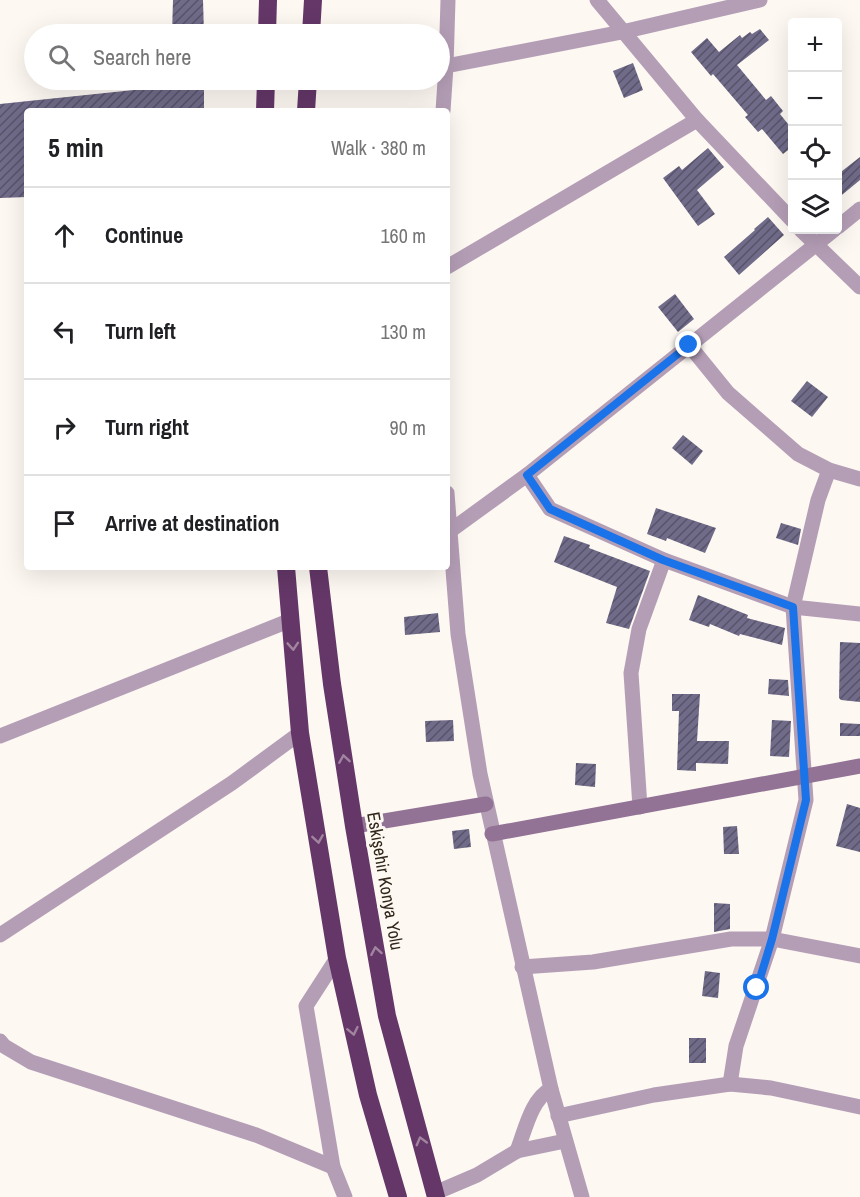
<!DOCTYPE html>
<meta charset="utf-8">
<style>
:root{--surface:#fff;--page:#f6f6f6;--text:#202124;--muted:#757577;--line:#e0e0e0}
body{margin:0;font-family:"Archivo Narrow",sans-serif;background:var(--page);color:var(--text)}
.controls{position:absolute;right:18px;top:18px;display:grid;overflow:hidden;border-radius:6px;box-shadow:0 6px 24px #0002}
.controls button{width:54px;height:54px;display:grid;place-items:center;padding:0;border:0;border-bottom:2px solid var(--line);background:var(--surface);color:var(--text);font:30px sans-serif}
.stop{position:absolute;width:18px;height:18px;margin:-14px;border:4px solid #1a73e8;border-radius:50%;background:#fff}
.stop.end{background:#1a73e8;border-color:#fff;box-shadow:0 2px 6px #0008}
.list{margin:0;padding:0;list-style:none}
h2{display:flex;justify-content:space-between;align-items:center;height:78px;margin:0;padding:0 24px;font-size:26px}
h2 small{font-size:20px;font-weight:400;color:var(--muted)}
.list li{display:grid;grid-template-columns:39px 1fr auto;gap:18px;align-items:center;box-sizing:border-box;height:96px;padding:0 24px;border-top:2px solid var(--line)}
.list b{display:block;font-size:22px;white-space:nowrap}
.list em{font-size:20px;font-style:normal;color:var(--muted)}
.icon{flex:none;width:33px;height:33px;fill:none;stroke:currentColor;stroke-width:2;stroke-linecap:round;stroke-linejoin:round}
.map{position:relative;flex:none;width:860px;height:1197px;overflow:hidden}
.search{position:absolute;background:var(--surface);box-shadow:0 6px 24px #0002;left:24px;top:24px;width:426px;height:66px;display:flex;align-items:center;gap:15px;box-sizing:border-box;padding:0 21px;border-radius:33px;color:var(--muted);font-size:22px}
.panel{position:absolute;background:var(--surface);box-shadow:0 6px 24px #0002;left:24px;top:108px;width:426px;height:462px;border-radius:6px}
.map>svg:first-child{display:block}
.building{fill:url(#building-hatch)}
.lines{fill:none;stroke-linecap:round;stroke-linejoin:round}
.street{stroke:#b49eb6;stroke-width:15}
.secondary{stroke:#927295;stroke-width:15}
.highway{stroke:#643768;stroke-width:18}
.oneway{stroke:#a1849f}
.route{stroke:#1a73e8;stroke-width:8}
.labels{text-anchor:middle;stroke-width:6;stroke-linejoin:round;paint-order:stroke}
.street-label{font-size:18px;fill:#2f251a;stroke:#fdf8f2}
</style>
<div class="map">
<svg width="860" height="1197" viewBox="0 0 860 1197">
<defs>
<pattern id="building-hatch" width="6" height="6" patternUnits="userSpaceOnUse" patternTransform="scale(1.5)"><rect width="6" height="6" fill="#706b89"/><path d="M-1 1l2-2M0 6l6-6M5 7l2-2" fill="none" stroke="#585369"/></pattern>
</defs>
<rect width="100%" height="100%" fill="#fdf8f2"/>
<g class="building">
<path d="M173,0H203L204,34H172Z"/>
<path d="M760,29L769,40L737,65L766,100L771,96L783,111L780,114L792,129V147L783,154L762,129L758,132L745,117L748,115L713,74L711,76L691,52L707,38L719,52L740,35L742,38L750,32L752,34Z"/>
<path d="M633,63L643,90L624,98L613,71Z"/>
<path d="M172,80H204V111H27V197L0,198V104L172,86Z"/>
<path d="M708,148L724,167L697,190L715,214L698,226L663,178L679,166L682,170Z"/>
<path d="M860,157V180L837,199V175Z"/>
<path d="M768,217L784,235L739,275L724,257L755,230L754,229Z"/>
<path d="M675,294L694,319L678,332L658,307Z"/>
<path d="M807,381L828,397L812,417L791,401Z"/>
<path d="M683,435L703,451L692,465L672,448Z"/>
<path d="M656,508L716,528L705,553L667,538L666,541L647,534Z"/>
<path d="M781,523L801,529L798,545L776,538Z"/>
<path d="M564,536L590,545L589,548L650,571L629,629L606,623L617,587L554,562Z"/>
<path d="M698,595L748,615L747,618L785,628L782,645L740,634L739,636L710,624L709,627L689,620Z"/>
<path d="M438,613L440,632L405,635L404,617Z"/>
<path d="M840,642L860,643V702L841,700L839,698Z"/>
<path d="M769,679L788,680L789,696L768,694Z"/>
<path d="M672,694H700L697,741H729L728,764L696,763V771L677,770L679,711H672Z"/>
<path d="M453,720L454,741L426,742L425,721Z"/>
<path d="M772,720L791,721L789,757L770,756Z"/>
<path d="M840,723L860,724V736H840Z"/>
<path d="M576,763L596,764L595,787L575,785Z"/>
<path d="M847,804L860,808V852L836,846Z"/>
<path d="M737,826L739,854H724L723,827Z"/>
<path d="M469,829L471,847L454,849L452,831Z"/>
<path d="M714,903L730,904V929L714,932Z"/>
<path d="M705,971L720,973L718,998L702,996Z"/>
<rect x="689" y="1038" width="17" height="25"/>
</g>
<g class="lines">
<g class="street">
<path d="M597,0L697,120L792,220"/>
<path d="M446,66L448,0"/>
<path d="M443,111L446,66L622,32L760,0"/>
<path d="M838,227L860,209"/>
<path d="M801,230L860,287"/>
<path d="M447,267L697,120"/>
<path d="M689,345L728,393L798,454L829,470L860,479"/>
<path d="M527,475L550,509L664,560L793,607L860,614"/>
<path d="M447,493L458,634L480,774L551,1089L582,1197"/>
<path d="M450,531L527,475L834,230"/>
<path d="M0,736L291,620"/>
<path d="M640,807L631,673L639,629L664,560"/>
<path d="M0,935L232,783L300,733"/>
<path d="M337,958L306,1006L333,1167L345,1197"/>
<path d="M522,967L593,962L731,939H772L860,956"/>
<path d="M0,1041L4,1046L31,1062L256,1135L333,1167"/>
<path d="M730,1084L736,1046L772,939L806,800L793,607L818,500L829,470"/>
<path d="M558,1116L654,1095L730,1084L771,1088L860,1107"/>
<path d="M517,1151C525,1131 531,1099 551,1089"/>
<path d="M435,1193L477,1175L517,1151L565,1141"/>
</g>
<g class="secondary">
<path d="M354,826L486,804"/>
<path d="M492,834L860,766"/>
</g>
<g class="highway">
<path d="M267,34L268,0"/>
<path d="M311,34L313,0"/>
<path d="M265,111L266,80"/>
<path d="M306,111L308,80"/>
<path d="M286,567L300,733L337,958L368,1095L398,1197"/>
<path d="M318,567L332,684L354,826L387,1016L436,1197"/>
</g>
</g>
<defs><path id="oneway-chevron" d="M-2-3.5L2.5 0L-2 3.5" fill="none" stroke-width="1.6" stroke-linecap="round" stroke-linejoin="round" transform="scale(1.5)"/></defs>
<g class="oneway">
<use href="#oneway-chevron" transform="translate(293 646) rotate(86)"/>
<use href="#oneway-chevron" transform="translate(344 759) rotate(-99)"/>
<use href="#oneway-chevron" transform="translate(318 839) rotate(81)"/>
<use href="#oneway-chevron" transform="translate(376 951) rotate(-100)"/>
<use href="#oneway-chevron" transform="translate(353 1031) rotate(78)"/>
<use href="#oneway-chevron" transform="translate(421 1141) rotate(-105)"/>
</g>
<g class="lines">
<path class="route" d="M689,345L527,475L550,509L663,560L793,607L806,800L772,939L757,988"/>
</g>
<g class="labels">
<g class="street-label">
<text transform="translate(385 881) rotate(80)" y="6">Eskişehir Konya Yolu</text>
</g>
</g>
</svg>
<div class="controls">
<button>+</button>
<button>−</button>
<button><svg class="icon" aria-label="locate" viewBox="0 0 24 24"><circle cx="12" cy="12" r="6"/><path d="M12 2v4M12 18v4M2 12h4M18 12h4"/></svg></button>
<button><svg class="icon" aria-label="layers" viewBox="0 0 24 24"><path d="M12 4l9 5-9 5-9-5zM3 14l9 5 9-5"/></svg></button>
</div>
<div class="stop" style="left:757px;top:988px"></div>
<div class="stop end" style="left:689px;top:345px"></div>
<div class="search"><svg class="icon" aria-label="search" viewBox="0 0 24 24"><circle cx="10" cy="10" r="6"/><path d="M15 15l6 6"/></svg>Search here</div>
<section class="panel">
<h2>5 min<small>Walk · 380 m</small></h2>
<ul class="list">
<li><svg class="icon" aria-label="ahead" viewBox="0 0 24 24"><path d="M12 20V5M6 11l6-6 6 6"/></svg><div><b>Continue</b></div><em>160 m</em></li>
<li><svg class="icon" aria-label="left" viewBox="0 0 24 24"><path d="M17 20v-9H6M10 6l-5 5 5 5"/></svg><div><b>Turn left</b></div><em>130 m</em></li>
<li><svg class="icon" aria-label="right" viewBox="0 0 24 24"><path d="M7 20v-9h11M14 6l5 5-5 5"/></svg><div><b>Turn right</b></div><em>90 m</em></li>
<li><svg class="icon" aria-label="arrive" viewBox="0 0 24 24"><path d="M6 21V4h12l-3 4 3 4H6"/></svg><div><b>Arrive at destination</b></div></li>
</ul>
</section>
</div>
